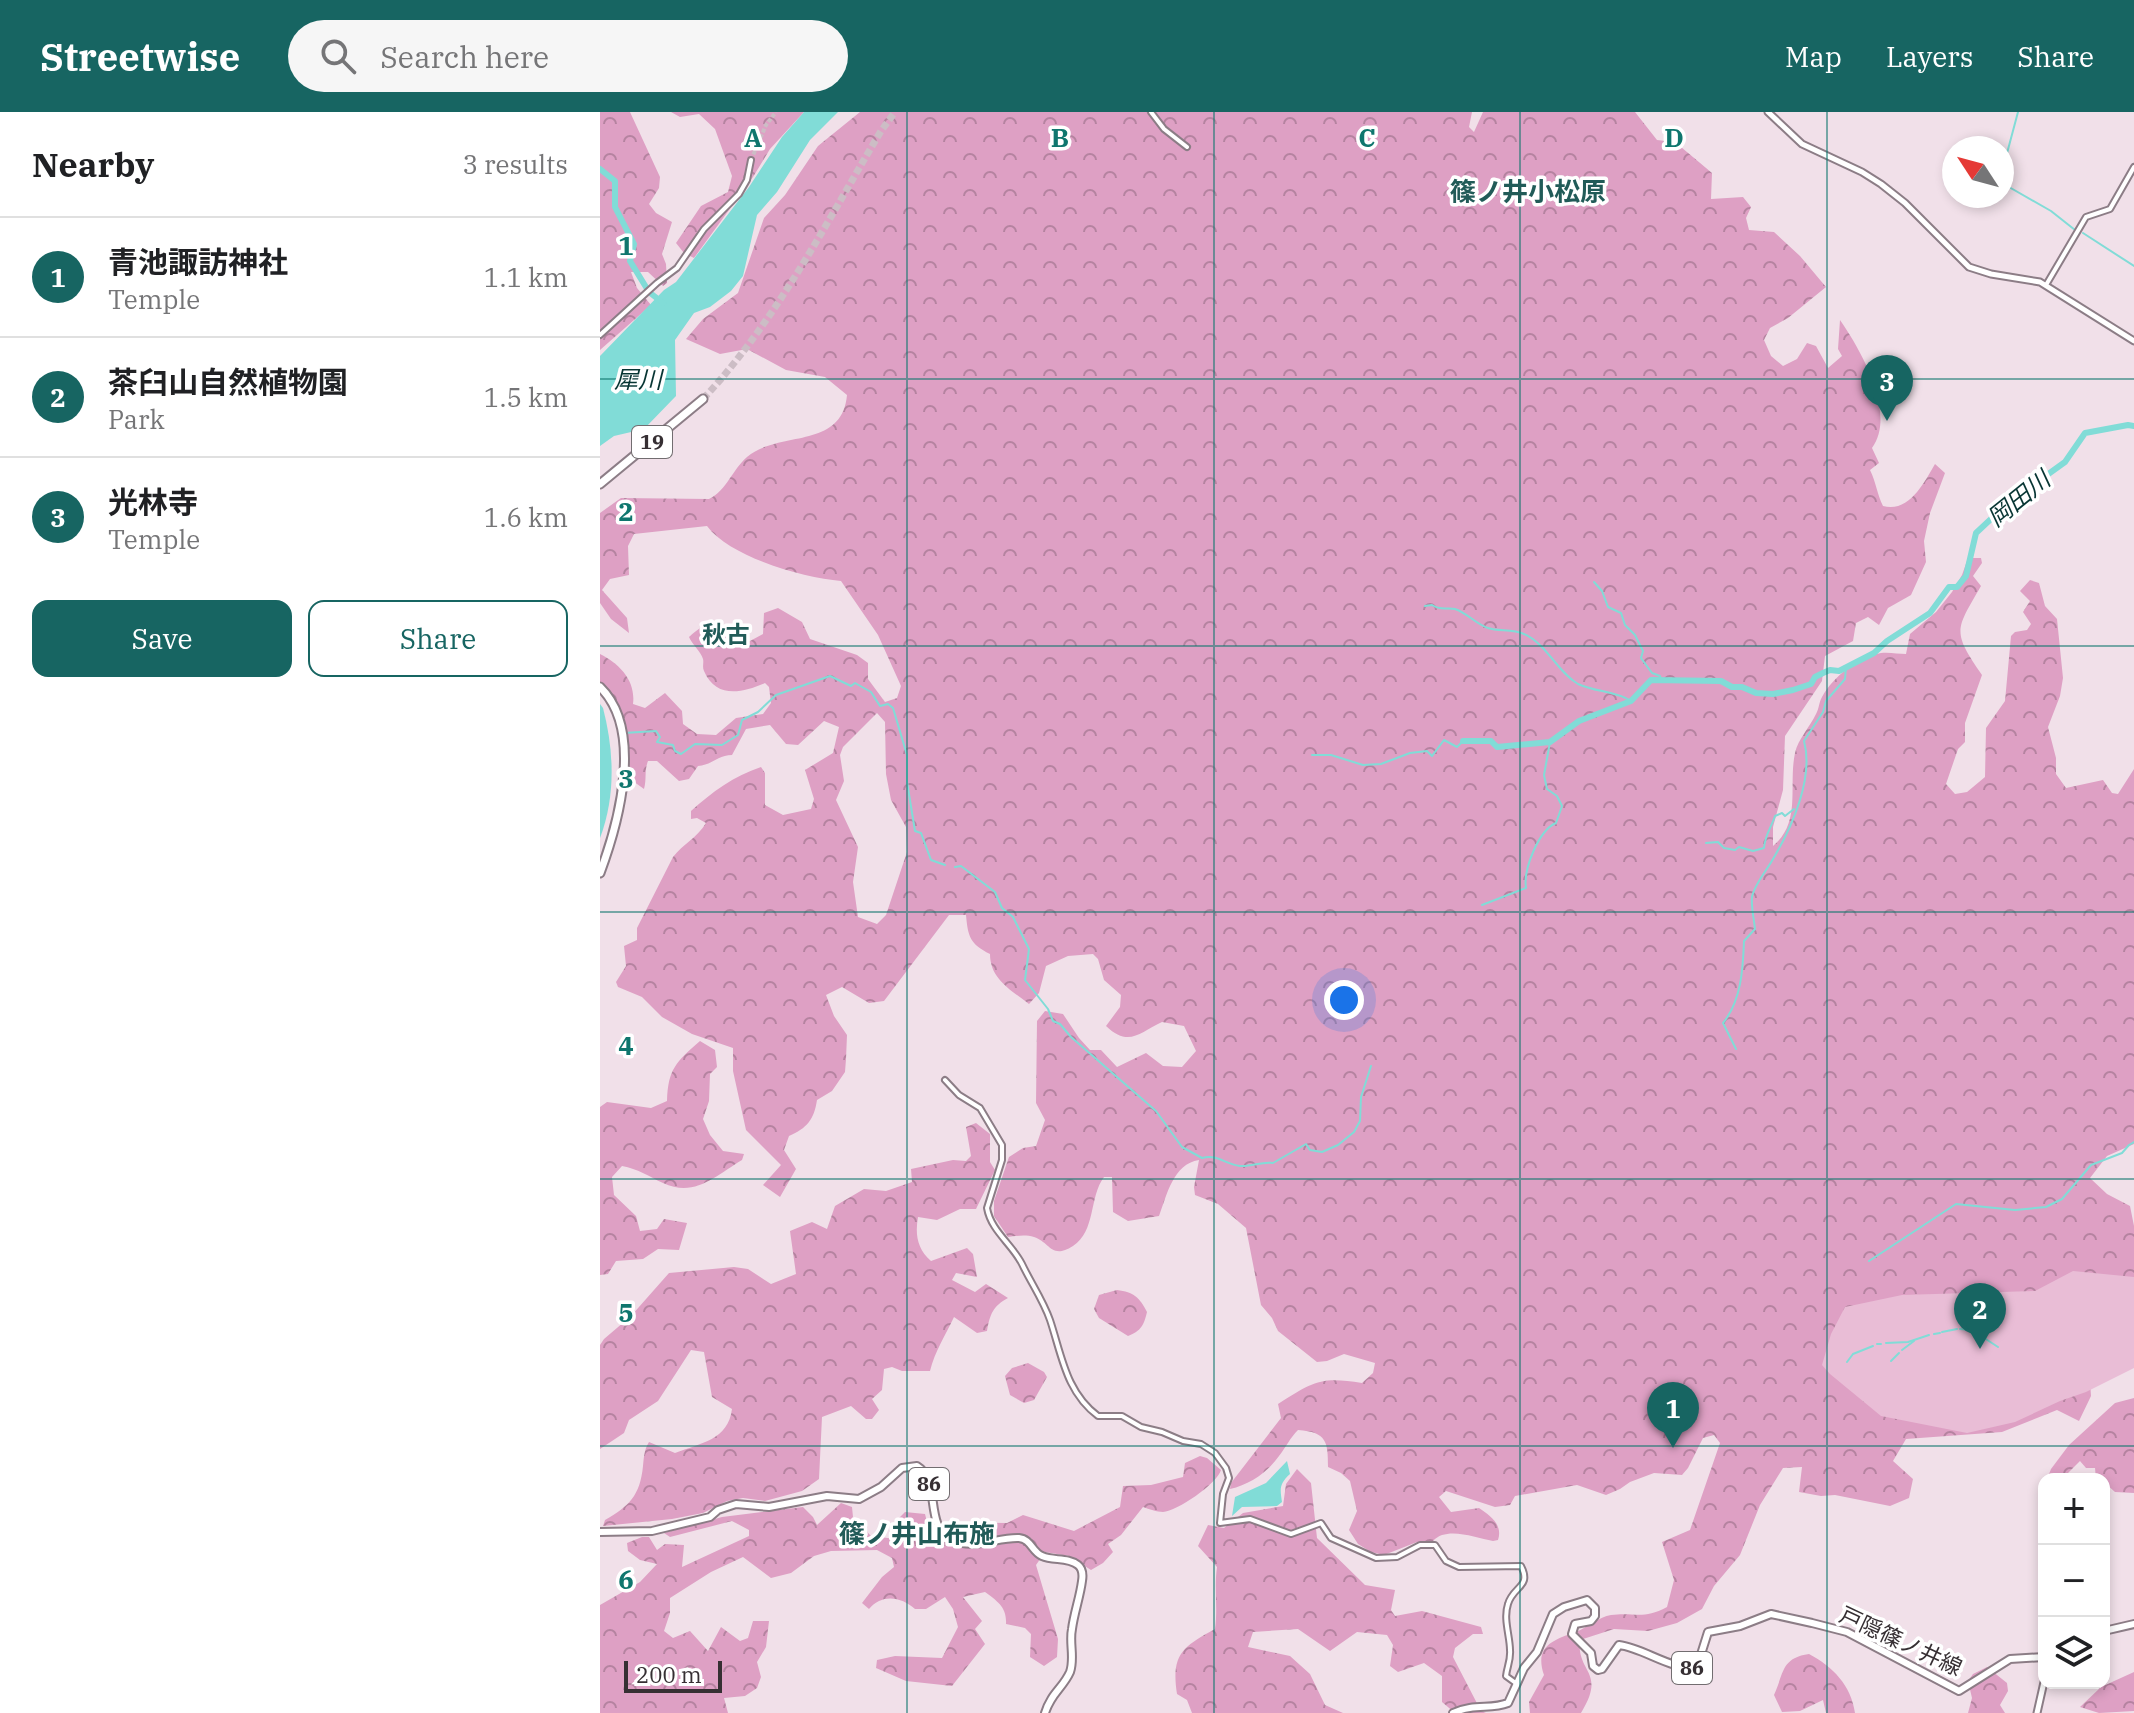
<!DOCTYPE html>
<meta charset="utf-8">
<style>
:root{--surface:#fff;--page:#f6f6f6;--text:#202124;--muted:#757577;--line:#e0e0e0;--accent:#176562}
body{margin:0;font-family:"IBM Plex Serif","Noto Sans JP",serif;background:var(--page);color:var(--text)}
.controls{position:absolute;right:24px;bottom:24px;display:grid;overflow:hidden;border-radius:16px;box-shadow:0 4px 12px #0003}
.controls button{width:72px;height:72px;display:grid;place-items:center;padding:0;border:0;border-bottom:2px solid var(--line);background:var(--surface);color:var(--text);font:40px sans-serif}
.compass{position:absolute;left:1342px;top:24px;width:72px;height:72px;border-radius:50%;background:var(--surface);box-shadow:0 4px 12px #0003;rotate:306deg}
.scale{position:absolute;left:24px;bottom:20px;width:98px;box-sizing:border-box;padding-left:8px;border:4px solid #362f33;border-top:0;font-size:22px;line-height:28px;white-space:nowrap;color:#362f33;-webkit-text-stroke:6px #fff;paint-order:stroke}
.you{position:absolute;left:744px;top:888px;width:28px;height:28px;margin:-20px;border:6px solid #fff;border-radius:50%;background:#1a73e8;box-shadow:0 0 0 12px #1a73e833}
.badge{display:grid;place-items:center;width:52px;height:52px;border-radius:50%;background:var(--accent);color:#fff;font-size:26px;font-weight:700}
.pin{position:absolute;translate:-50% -66px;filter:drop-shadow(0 2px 4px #0008)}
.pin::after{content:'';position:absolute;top:42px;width:28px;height:24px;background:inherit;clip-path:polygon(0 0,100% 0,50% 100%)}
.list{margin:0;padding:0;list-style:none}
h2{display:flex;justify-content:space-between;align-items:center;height:104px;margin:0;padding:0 32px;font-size:34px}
h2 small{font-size:26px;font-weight:400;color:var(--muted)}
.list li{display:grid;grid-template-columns:52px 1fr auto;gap:24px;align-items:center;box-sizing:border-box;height:120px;padding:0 32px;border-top:2px solid var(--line)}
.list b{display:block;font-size:30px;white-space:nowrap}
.list p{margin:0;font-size:26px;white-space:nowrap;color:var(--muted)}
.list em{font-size:26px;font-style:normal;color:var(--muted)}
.actions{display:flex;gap:16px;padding:24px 32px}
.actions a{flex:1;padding:18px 0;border:2px solid var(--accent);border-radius:16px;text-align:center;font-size:28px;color:var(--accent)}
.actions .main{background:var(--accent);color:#fff}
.icon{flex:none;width:44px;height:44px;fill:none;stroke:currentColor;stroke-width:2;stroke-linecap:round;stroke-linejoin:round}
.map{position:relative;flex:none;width:1534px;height:1601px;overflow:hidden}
header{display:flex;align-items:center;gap:48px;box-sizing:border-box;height:112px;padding:0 40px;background:var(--accent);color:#fff}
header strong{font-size:38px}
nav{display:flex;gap:44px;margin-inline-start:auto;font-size:28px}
.search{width:560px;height:72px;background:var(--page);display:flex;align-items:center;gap:20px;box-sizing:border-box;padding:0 28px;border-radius:44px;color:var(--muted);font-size:30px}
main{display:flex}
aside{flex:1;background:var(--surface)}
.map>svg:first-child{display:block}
.forest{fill:url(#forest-crowns);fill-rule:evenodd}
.green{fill:#e9bdd6}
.water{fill:#81dcd7}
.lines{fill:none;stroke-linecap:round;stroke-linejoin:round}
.stream{stroke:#81dcd7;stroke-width:2}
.river{stroke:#81dcd7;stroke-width:6}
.tertiary-tunnel{stroke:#ccbdc5;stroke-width:4;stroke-dasharray:4 2;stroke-linecap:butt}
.trunk-tunnel{stroke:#ccbdc5;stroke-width:7;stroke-dasharray:7 3.5;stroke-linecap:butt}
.tertiary-casing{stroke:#8c7d86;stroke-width:8}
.secondary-casing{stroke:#8c7d86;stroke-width:9}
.primary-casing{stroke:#8c7d86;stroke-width:10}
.trunk-casing{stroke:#8c7d86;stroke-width:11}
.tertiary{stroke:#fff;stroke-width:4}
.secondary{stroke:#fff;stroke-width:5}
.primary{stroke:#fff;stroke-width:6}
.trunk{stroke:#fff;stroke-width:7}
.grid{fill:none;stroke:#0f766e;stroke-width:2;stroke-opacity:0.55}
.labels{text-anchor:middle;stroke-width:7;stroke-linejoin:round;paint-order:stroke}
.shield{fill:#fff;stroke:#726d70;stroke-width:2}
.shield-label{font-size:20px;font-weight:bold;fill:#362f33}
.street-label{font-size:22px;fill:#362f33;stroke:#fff}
.water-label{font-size:24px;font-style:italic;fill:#073533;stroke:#fff}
.neighbourhood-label{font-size:24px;font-weight:bold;fill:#215b58;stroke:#fff}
.quarter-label{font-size:26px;font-weight:bold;fill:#215b58;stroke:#fff}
.grid-label{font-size:26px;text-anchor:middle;font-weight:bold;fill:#0f766e;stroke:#fff;stroke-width:7;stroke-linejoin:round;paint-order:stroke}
</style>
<header>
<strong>Streetwise</strong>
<div class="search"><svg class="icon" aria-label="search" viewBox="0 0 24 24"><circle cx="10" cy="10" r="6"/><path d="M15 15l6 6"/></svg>Search here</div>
<nav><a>Map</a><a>Layers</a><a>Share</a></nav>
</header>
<main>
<aside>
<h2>Nearby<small>3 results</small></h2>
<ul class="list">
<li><span class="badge">1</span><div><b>青池諏訪神社</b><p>Temple</p></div><em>1.1 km</em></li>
<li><span class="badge">2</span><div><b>茶臼山自然植物園</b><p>Park</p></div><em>1.5 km</em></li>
<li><span class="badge">3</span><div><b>光林寺</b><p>Temple</p></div><em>1.6 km</em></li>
</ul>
<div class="actions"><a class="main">Save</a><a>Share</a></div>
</aside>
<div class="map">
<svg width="1534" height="1601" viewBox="0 0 1534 1601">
<defs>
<pattern id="forest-crowns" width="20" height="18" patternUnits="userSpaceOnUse" patternTransform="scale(2)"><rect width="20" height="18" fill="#dea0c4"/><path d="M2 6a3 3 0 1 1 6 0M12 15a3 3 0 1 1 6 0" fill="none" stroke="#b583a0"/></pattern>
</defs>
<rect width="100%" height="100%" fill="#f1e0e9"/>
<g class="forest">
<path d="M0,0H30L60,65L59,76L49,92L56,101L72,110L62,142L66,152L67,171L63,174L48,160H31L37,176L51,193L0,238Z"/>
<path d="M71,0H204L170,37L153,65L94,146L84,141L76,131L101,94L128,80L132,64L115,17L99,2L80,5Z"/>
<path d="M260,0H872L869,15L874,20L883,0H1035L1057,28L1075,30L1112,61L1111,87L1143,85L1151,95L1146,106L1149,118L1174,120L1200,144L1226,175L1188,206L1170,216L1164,228L1171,244L1183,254L1197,247L1207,231L1216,234L1228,256L1242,244L1238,237L1240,208C1261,238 1297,302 1272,336L1279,351L1270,358C1276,370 1277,382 1283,394C1309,401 1324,371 1335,352L1345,361L1330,401L1324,429L1326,450L1311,483L1288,496L1279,513L1268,505L1256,511L1253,529L1225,544L1222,569L1185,624L1183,678L1173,715V734C1202,710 1188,674 1195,641C1198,627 1210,615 1216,602C1219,597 1219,590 1222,585C1233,565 1258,545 1281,541C1289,540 1299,542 1306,542L1310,522L1336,500L1352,480L1362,463L1368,446H1381L1382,451L1373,464L1381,474C1355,519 1352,519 1382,563L1365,611V630L1358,637L1346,672L1355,682L1367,680L1385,665L1386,616L1405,589L1411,524L1415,520L1427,518L1431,512L1423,500L1430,489L1420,479L1430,468L1439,471L1445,494L1457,507L1463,566L1460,584L1448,615L1456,646V662L1466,676L1503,668L1512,681L1518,682L1534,657V1032L1507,1044L1490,1066L1507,1082L1530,1094L1534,1114V1184L1490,1269L1491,1284L1479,1309L1457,1298L1402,1320L1306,1327L1293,1349L1313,1367L1309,1386L1290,1394L1235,1383L1221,1384L1199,1380L1202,1355L1183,1356L1160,1393L1140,1443L1114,1474L1102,1497L1077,1511L1048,1519L1014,1517L980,1528C976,1561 1007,1559 981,1601H930L929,1590L944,1563C934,1534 953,1528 976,1520C988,1515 999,1505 1011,1503C1035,1500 1043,1508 1067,1495L1074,1468L1062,1430L1090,1418L1120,1331L1114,1323L1103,1326L1088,1356L1082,1363L1054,1361L1030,1370L1020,1377L1006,1383L977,1373L915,1384L910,1393L895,1395L846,1379L839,1385L851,1400L879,1396C891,1404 903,1413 898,1428L893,1429C875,1426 847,1414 833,1429L817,1430L784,1443L771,1440L758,1432L749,1418L757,1399L750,1369L741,1361L728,1355C728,1330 727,1320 698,1318C690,1326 686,1335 679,1344C667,1361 650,1372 630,1377L631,1371L681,1306L678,1292C713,1270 720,1264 762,1271L773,1261L775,1251L744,1242L727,1249L717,1250L678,1219L672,1206L661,1193L646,1116L618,1092L595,1083L594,1075L599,1048C573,1052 567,1083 559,1104L528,1109L513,1100L512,1065H504C489,1085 496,1119 473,1134C451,1148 450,1130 434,1125C425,1122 416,1124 408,1125L394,1104V1089L409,1045L423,1036L436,1034L445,1008L436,991L437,909L445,899L463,902L479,926L490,938H501L517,955L546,941L563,954L582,955L596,939L584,914L562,910C540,920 529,936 506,914L520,895L521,883L504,868L498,847L493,842L468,844L446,854L439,881L429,892C411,878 390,867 390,842C370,832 368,825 366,803H349L284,889L269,891L242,875L226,883L234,904L247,923L246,947L245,960L232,979L217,988C214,1008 207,1016 189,1024L184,1038L196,1057L180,1085L163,1073L181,1053L146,1018L133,959V936L92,922L62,905L42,885L18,875L16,870L26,854L24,834L37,828V816L73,745C83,732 97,726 106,711L97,706L91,707V699C112,680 134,664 161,655L165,661V693L183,703L211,697L214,687L205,658L233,641L239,615L224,609L198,633L186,632L170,613L146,617L132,643C118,643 112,653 98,654L89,667L79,669L57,649H48C44,659 47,667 44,677L30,667L6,576L0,571V542C20,552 36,569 33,592L45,596L65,581L82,599L83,612L97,622L116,623L136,606L163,602L171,591L169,575L165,571C142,581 116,587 104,559C102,555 104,551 103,547C101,540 92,532 89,525C108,508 120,503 136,526L150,529L163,522L164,501L178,496L202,510L210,527L257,543L268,551V567L285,590L297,586L301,574L278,523L241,469C203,466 130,445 107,414L34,422L28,434L29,463L10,467L2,478L27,506L29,521L11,507L0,491V401L21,386L109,387C127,378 132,358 147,345C179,318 242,338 247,283L225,265L186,258L147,237L120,242L86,227L103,207L138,181L164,106L185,83L218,34ZM277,601L285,610L286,662L291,688L306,715L307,740L286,803L277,812L258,805L253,770L258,735L236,688L244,669L240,643L243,635Z"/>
<path d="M100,929L115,938L117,955L110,962L109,989L103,1007L110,1023L123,1039L144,1042L142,1048C115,1064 95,1086 63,1071C48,1064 38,1057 22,1054L12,1065L14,1083L36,1104L40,1119L57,1117L64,1107L87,1111L79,1138L58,1137L43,1147L16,1149L8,1162L0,1163V995L7,990L51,996L67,989C68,957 76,950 100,929Z"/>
<path d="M376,1011L390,1022V1050L395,1058L376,1097H360L337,1108L318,1105C315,1122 317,1137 331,1149L367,1136L373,1142L377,1165L356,1161L352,1168L375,1180L386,1172L408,1186C393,1194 390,1202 387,1219L377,1221L354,1205C345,1224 335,1239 330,1259H302L292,1255L284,1257L282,1278L272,1287L279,1298L272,1307H266L251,1294L222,1305L219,1367L202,1379L165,1389L143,1386L127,1389L103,1401L72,1407L3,1414L5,1408C29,1394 40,1384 43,1354C44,1345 44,1338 49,1330L75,1341C101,1331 128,1328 132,1297L112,1285L104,1240L91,1238L58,1289L29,1308L24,1321L0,1337V1233L4,1227L31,1204L69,1161L134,1155L148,1157L171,1172L196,1162L190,1119L212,1110L227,1117L235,1094L264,1077L286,1079L312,1070L311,1057L353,1048L366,1049L371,1044L366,1015Z"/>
<path d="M517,1178C534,1180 539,1185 547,1200C544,1213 541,1219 528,1224L499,1206L494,1197L499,1183Z"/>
<path d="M428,1251L444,1260L447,1265L434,1288L424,1291L410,1283L405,1264L412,1256Z"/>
<path d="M1534,1286V1381L1515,1380L1506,1372L1504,1374V1367H1496L1495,1356H1486L1480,1349L1462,1367H1447L1451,1357L1469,1333L1515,1291Z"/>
<path d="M600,1344L607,1346L621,1358C617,1372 577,1399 563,1400C557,1400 549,1397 543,1395L521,1423L508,1432L513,1440L503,1451L491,1458L469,1444L445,1440L436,1453L458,1527L457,1545L444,1554L430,1545L431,1522L425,1516L406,1512C407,1495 397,1489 385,1480L363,1485L382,1509L375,1517L385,1532L352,1574L306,1569L276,1556L277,1548L295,1544L342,1546L358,1515L353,1497L345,1485L326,1497H315C302,1485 282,1481 269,1497L262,1491L282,1465L294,1455L292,1446L277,1438L231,1439L214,1444L191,1461L171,1466L143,1445L111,1460L70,1486V1501L64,1519L73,1526L90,1519L108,1539L121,1515L140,1529L148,1526L153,1509H169L166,1535L157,1550L161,1565L157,1576L145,1584L124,1586L128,1601H0V1493L40,1470L57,1452L40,1448L28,1439L27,1431L42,1425H49L57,1438L65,1432L84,1433L82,1455L149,1424V1418L132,1409L70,1425L64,1421L122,1405L203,1395L213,1405L217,1413L241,1391L252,1395L253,1405L271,1424L296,1427L299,1406L305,1400L325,1402L327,1410L407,1411L423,1403L474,1419L520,1395L523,1374L551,1373L583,1365L585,1351Z"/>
<path d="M697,1357L711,1371L717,1426L765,1473L795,1478L791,1498L795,1504L822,1499L881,1515L883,1522H873L855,1536L853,1545L881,1599L886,1601H855L842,1590V1564L824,1551L798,1560L790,1554L793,1533L787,1523L757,1520L730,1539L698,1517L653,1520L648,1535L690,1544L710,1562L725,1593L743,1601H592L587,1588L577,1582C571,1543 582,1535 615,1517C618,1496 614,1476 617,1455L598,1434L608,1413L624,1416L643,1401L683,1394L686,1372Z"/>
<path d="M1209,1542C1233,1555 1251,1573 1255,1601H1226L1223,1588L1200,1599L1182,1600L1174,1583C1184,1561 1181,1546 1209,1542Z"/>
<path d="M1387,1555L1407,1571L1408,1579L1400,1593L1405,1601H1368L1372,1586L1368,1569L1373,1562Z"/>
<path d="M1534,1560V1599L1499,1601L1480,1595L1501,1575Z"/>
</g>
<path class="green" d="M1473,1159L1534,1165V1256L1486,1280L1460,1289L1415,1310L1367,1321L1281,1304L1230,1262L1222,1253L1231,1222L1245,1195L1302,1183L1435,1179Z"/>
<g class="water">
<path d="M204,0H238L210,28L177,80L157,103L143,164L131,179L110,195L94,201L75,228L76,284L44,317L14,324L0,334V244L64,178L76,170L149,75L182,25Z"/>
<path d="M0,592L3,596C14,638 16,684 0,726Z"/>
<path d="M687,1349L690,1362C679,1372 680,1377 682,1390L677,1394L642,1395L632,1404L635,1385L666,1371Z"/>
</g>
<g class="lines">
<g class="stream">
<path d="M1402,60L1418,0"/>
<path d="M1402,71L1451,99L1475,118"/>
<path d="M1483,121L1534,154"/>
<path d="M994,470L1002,479L1008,495L1021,501L1025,513L1035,523L1043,539L1041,546L1052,561L1060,564L1062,569"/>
<path d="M825,494L832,493C841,499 847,495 855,497C867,501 876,512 888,516C899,520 912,516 924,522C948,533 957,560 978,572C995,580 1016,579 1031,589"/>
<path d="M24,621L56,619L60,625L57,630L73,633L75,639L81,642L95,632L122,633L138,623L142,608L158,600L176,583L230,564L251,574L255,571L271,580L280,594L288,592L293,596L307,643V670L315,719L321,721L331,748L345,753"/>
<path d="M712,643H731L763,653L781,652L810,641L827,639L832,644L844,628L857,635L863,629"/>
<path d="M1106,731L1118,730L1124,736L1135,738L1139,735L1153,739L1164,736C1165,723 1171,716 1175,704L1182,701L1185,704L1194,697"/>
<path d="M355,755L361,754L395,780L402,796L413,805L429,837L425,868L448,897L453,909L460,912L471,925L556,999L582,1035L602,1046C618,1042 624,1052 640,1054C652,1055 662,1049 673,1051L706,1032L710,1038L722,1040L738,1033L754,1020L760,1009L761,985L771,954"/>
<path d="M882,793L926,776C923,757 939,718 956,711L962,694L957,684L947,677L944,663L950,630"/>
<path d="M1136,937L1123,911C1141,889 1143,858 1144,829L1155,817C1154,807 1151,795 1152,785C1154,773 1167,758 1173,747C1192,715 1214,666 1204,629L1223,600L1226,589L1245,567L1246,555"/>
<path d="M1269,1149L1356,1092L1415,1098L1446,1095L1462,1087L1491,1053L1522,1041L1529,1033L1534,1030"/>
<path d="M1360,1217L1370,1218"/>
<path d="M1342,1220L1357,1217"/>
<path d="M1375,1220L1398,1235"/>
<path d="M1334,1222L1340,1221"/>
<path d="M1286,1231L1308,1230L1329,1223"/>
<path d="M1277,1232H1281"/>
<path d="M1302,1238L1314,1229"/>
<path d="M1291,1249L1299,1241"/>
<path d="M1247,1250L1253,1242L1273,1234"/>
</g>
<g class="river">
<path d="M0,57L15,69V95L34,132L30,149L49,180L63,191"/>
<path d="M863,629H891L897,635L950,630L979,609L1031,589L1051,568L1121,569L1132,575H1142L1156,581L1173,582L1193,578L1211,572L1215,565L1223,561L1230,558L1239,559L1274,541L1287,529L1330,501L1349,475H1357L1366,464L1376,421L1408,391L1465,350L1485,321L1528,313L1534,314"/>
</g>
<path class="tertiary-tunnel" d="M151,48L166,13L176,0"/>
<path class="trunk-tunnel" d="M103,287C177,208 226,111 281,19L295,0"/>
<g class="tertiary-casing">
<g id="tertiary">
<path d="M551,0L564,17L587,35"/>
<path d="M1446,173L1486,105L1510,97L1534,55"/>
<path d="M0,223L57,171L77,156L104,117L139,82L147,68L151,48"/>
<path d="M345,968L359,983L380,996L402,1033V1048L387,1096C391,1119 412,1132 422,1152C431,1171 443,1188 450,1208C462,1244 466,1280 498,1304H522L541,1315L562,1320L583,1329L601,1332L615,1341L626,1356L629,1366L623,1382L620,1411L650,1407L691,1422L721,1411L731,1426L776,1446L797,1445L820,1433H835L846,1449L859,1455L921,1454C932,1475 913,1474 908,1492C903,1507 910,1524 910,1538C911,1548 907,1555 906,1564L917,1572"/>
</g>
</g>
<g class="secondary-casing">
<g id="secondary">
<path d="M1168,0L1202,32L1262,60L1281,72L1305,91L1369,155L1391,162L1440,170L1534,229"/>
<path d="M1437,1601L1444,1570"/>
</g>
</g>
<g class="primary-casing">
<g id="primary">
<path d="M0,1420L52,1419L110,1405L118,1398L136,1392L169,1395L227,1384L259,1387L281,1375L302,1356L317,1354C342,1369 323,1414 352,1428C375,1438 397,1425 419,1426C431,1427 432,1440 442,1444C453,1449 468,1445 478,1453C483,1457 483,1463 482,1469C480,1485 474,1501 472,1517C469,1531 475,1546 470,1560C463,1576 451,1581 445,1601"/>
<path d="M1504,1519L1534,1512"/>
<path d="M853,1601C875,1591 890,1598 908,1591L924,1556L937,1540L953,1502L964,1495L987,1488L995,1496V1504L991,1509L975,1512L972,1522L991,1541L993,1554L998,1558L1002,1557L1019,1533C1044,1536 1072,1559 1097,1555L1108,1520L1140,1514L1171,1502L1212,1511L1247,1520L1359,1579L1410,1547L1444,1545"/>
</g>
</g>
<g class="trunk-casing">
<g id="trunk">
<path d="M0,372L103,287"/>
<path d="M0,575C44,618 19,710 0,761"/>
</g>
</g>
<use href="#tertiary" class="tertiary"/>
<use href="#secondary" class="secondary"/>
<use href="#primary" class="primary"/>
<use href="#trunk" class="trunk"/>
</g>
<path class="grid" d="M307,0V1601M614,0V1601M920,0V1601M1227,0V1601M0,267H1534M0,534H1534M0,800H1534M0,1067H1534M0,1334H1534"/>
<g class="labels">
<g class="shield">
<rect x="32" y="314" width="40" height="32" rx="6"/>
<rect x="309" y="1356" width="40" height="32" rx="6"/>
<rect x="1072" y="1540" width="40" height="32" rx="6"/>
</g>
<g class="shield-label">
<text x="52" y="337">19</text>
<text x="329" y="1379">86</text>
<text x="1092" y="1563">86</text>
</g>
<g class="street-label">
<text transform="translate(1301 1529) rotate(25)" y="8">戸隠篠ノ井線</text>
</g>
<g class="water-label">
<text x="38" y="276">犀川</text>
<text transform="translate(1419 387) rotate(-39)" y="8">岡田川</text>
</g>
<g class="neighbourhood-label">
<text x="126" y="531">秋古</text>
</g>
<g class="quarter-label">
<text x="928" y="89">篠ノ井小松原</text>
<text x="317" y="1431">篠ノ井山布施</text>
</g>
</g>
<g class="grid-label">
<text x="153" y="35">A</text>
<text x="460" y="35">B</text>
<text x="767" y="35">C</text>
<text x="1074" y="35">D</text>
<text x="26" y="143">1</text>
<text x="26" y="409">2</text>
<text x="26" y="676">3</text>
<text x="26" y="943">4</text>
<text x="26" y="1210">5</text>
<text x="26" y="1477">6</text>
</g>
</svg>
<div class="controls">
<button>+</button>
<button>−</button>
<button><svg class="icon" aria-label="layers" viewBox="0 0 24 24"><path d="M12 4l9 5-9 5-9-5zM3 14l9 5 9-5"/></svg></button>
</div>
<svg class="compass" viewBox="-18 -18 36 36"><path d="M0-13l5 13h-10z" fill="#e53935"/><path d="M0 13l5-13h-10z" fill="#757577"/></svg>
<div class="scale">200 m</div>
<div class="you"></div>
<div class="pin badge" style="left:1073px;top:1336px">1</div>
<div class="pin badge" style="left:1380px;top:1237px">2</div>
<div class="pin badge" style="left:1287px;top:309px">3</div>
</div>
</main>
